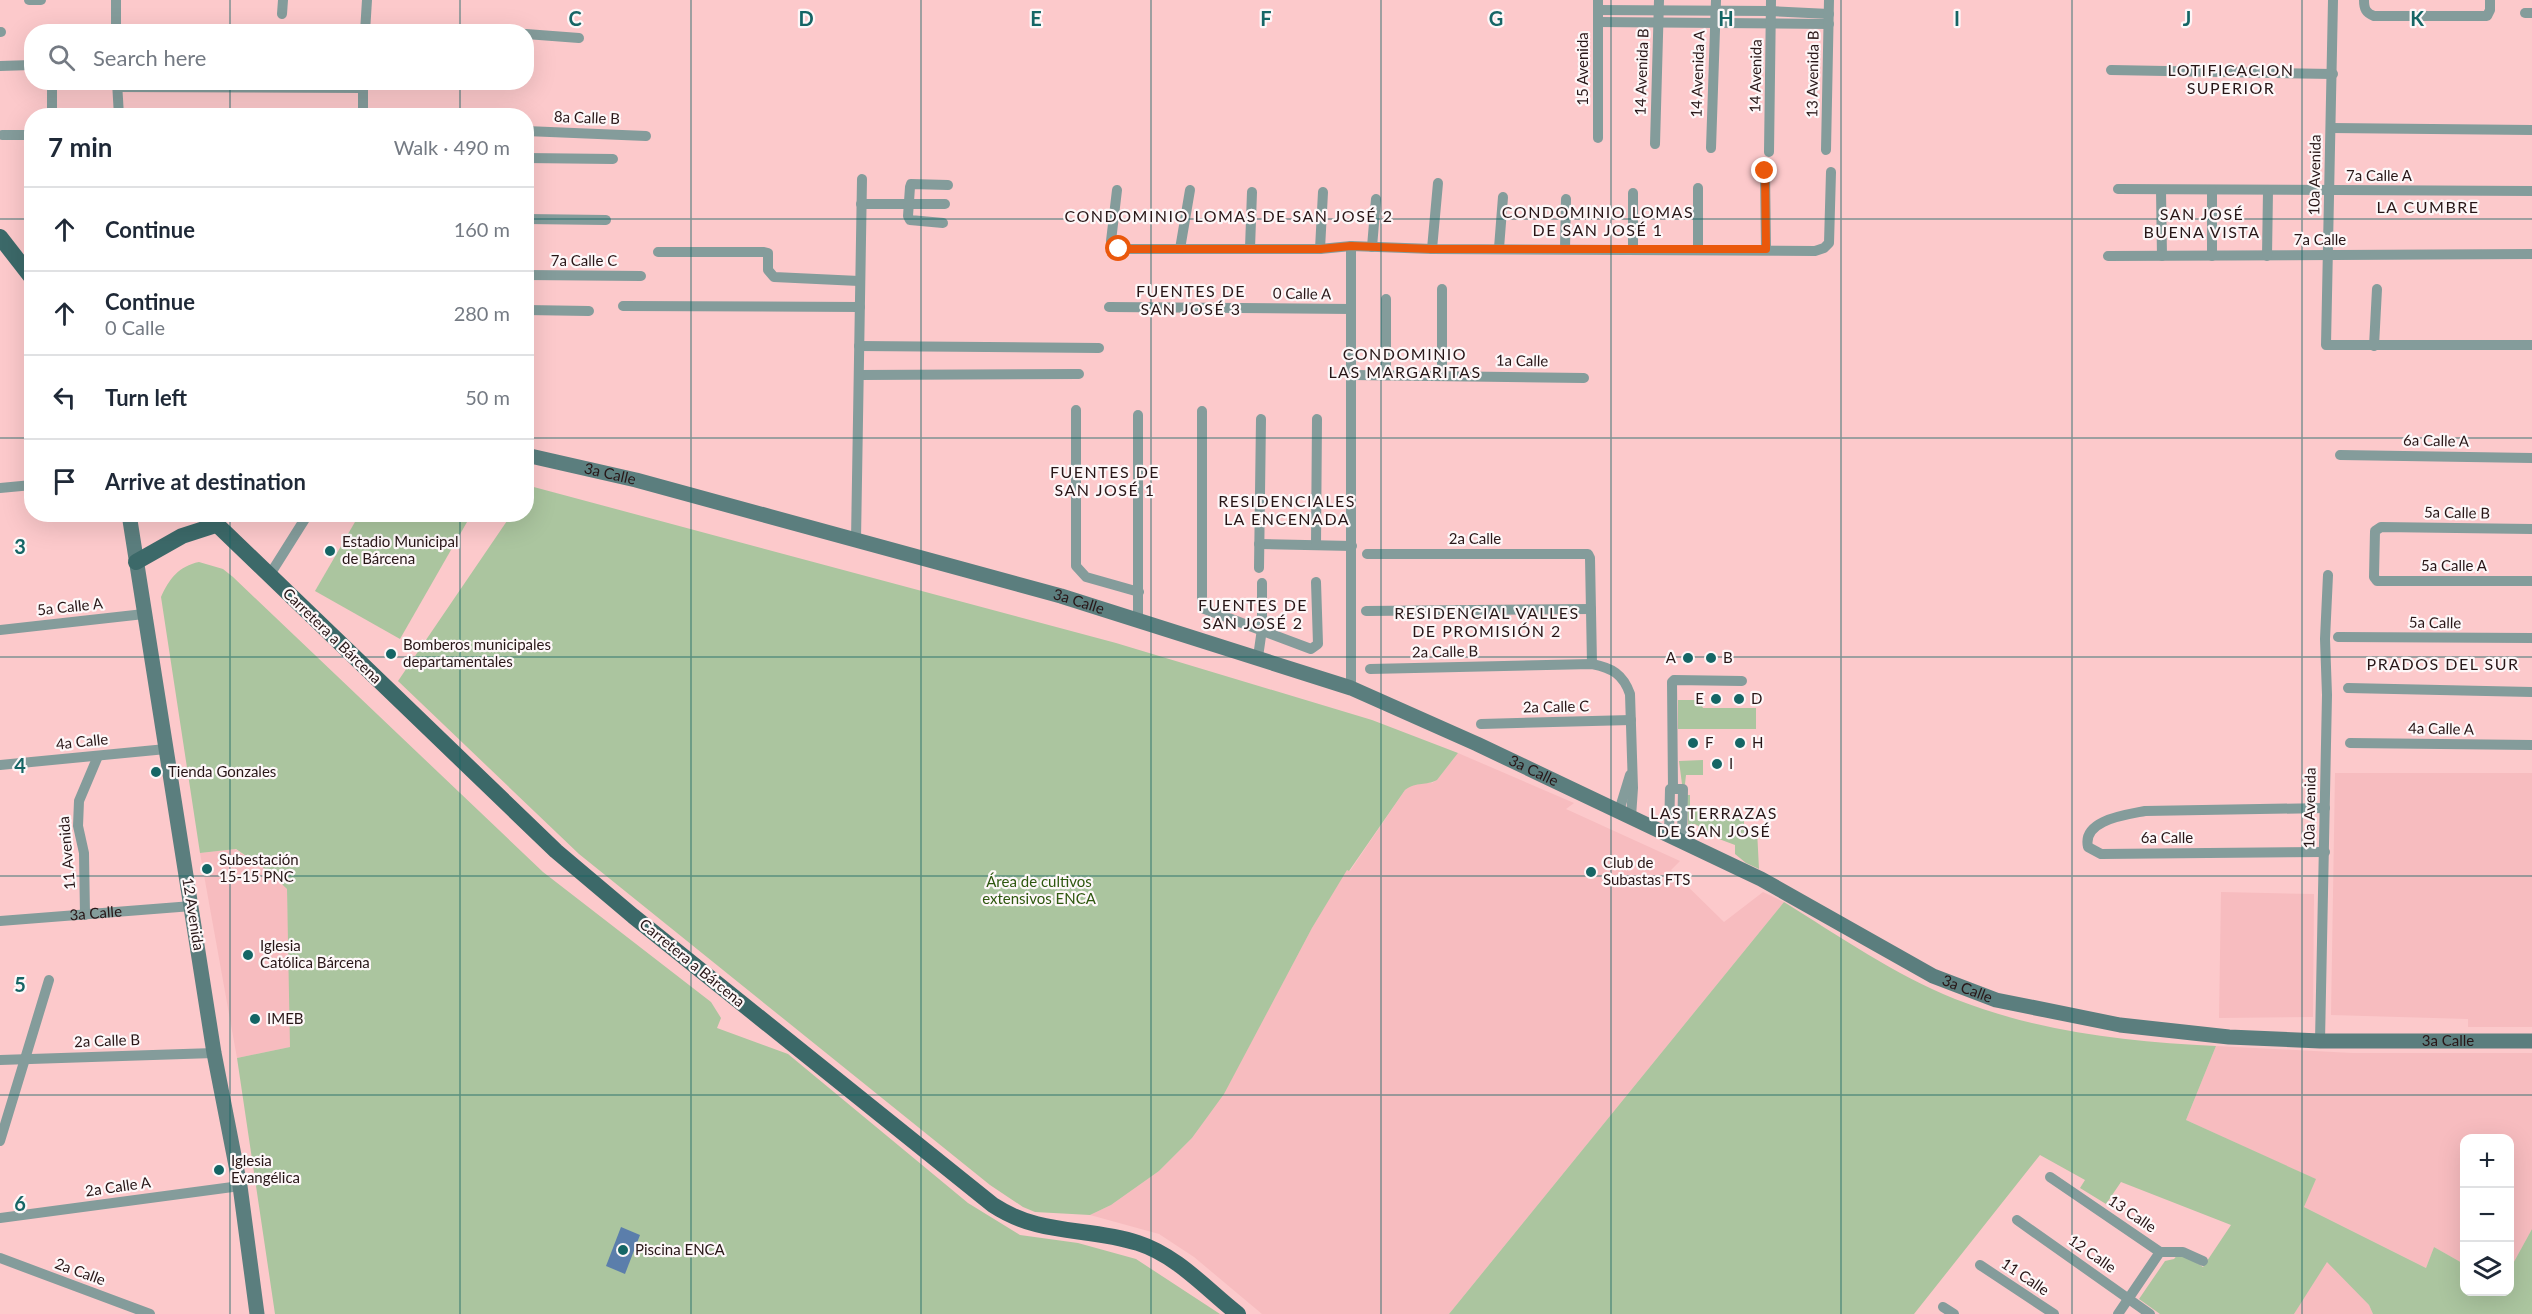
<!DOCTYPE html>
<meta charset="utf-8">
<style>
:root{--surface:#fff;--page:#f2f2f3;--text:#1f2937;--muted:#747a83;--line:#e0e1e3}
body{margin:0;font-family:Lato,sans-serif;background:var(--page);color:var(--text)}
.controls{position:absolute;right:18px;bottom:18px;display:grid;overflow:hidden;border-radius:12px;box-shadow:0 6px 24px #0002}
.controls button{width:54px;height:54px;display:grid;place-items:center;padding:0;border:0;border-bottom:2px solid var(--line);background:var(--surface);color:var(--text);font:30px sans-serif}
.stop{position:absolute;width:18px;height:18px;margin:-14px;border:4px solid #ea580c;border-radius:50%;background:#fff}
.stop.end{background:#ea580c;border-color:#fff;box-shadow:0 2px 6px #0008}
.list{margin:0;padding:0;list-style:none}
h2{display:flex;justify-content:space-between;align-items:center;height:78px;margin:0;padding:0 24px;font-size:26px}
h2 small{font-size:20px;font-weight:400;color:var(--muted)}
.list li{display:grid;grid-template-columns:39px 1fr auto;gap:18px;align-items:center;box-sizing:border-box;height:84px;padding:0 24px;border-top:2px solid var(--line)}
.list b{display:block;font-size:22px;white-space:nowrap}
.list p{margin:0;font-size:20px;white-space:nowrap;color:var(--muted)}
.list em{font-size:20px;font-style:normal;color:var(--muted)}
.icon{flex:none;width:33px;height:33px;fill:none;stroke:currentColor;stroke-width:2;stroke-linecap:round;stroke-linejoin:round}
.map{position:relative;flex:none;width:2532px;height:1314px;overflow:hidden}
.search{position:absolute;background:var(--surface);box-shadow:0 6px 24px #0002;left:24px;top:24px;width:510px;height:66px;display:flex;align-items:center;gap:15px;box-sizing:border-box;padding:0 21px;border-radius:24px;color:var(--muted);font-size:22px}
.panel{position:absolute;background:var(--surface);box-shadow:0 6px 24px #0002;left:24px;top:108px;width:510px;height:414px;border-radius:24px}
.map>svg:first-child{display:block}
.built{fill:#f7bcbf}
.green{fill:#abc59f}
.water{fill:#5b7eab}
.lines{fill:none;stroke-linecap:round;stroke-linejoin:round}
.street{stroke:#849c9b;stroke-width:10}
.secondary{stroke:#5b7e7e;stroke-width:15}
.primary{stroke:#3c6969;stroke-width:16}
.route{stroke:#ea580c;stroke-width:8}
.grid{fill:none;stroke:#156565;stroke-width:1.5;stroke-opacity:0.55}
.poi-dot{fill:#156565;stroke:#fdf7f8;stroke-width:2}
.labels{text-anchor:middle;stroke-width:4.5;stroke-linejoin:round;paint-order:stroke}
.street-label{font-size:15px;fill:#281617;stroke:#fdf7f8}
.poi-label{font-size:15px;fill:#281617;stroke:#fdf7f8;text-anchor:start}
.park-label{font-size:15px;fill:#2d570e;stroke:#fdf7f8}
.neighbourhood-label{font-size:16px;letter-spacing:1.5px;fill:#281617;stroke:#fdf7f8}
.grid-label{font-size:20px;text-anchor:middle;font-weight:bold;fill:#156565;stroke:#fdf7f8;stroke-width:4.5;stroke-linejoin:round;paint-order:stroke}
</style>
<div class="map">
<svg width="2532" height="1314" viewBox="0 0 2532 1314">
<rect width="100%" height="100%" fill="#fcc9cb"/>
<g class="built">
<path d="M1458,753L1574,803L1566,809L1680,861L1671,870L1724,922L1763,892L1784,902L1449,1314H1262L1194,1257L1159,1234L1090,1215L1111,1205L1159,1171L1192,1138L1224,1093L1312,928L1347,869L1350,871L1405,790L1414,783H1432L1437,780Z"/>
<path d="M2335,773H2532V1027H2468V1019L2331,1015Z"/>
<path d="M235,849L268,871L287,889L291,1021L290,1047L237,1058L200,853Z"/>
<path d="M2221,892L2314,894L2313,1017L2219,1018Z"/>
<path d="M2216,1046L2352,1053H2532V1229L2510,1269V1138H2464V1264L2434,1247L2426,1268L2304,1207L2315,1179L2186,1120Z"/>
<path d="M2327,1261L2369,1305L2373,1314H2294Z"/>
</g>
<g class="green">
<path d="M530,486L1116,643L1372,720L1458,753L1437,780C1426,786 1417,781 1405,790L1349,871L1347,870L1312,928L1224,1094L1192,1138L1159,1171L1111,1205L1090,1215L1035,1212L1023,1207L990,1185L579,854L398,681L511,515L526,514L527,491Z"/>
<path d="M359,515H471L400,639L315,591Z"/>
<path d="M199,562L223,569L233,577L543,872L711,1002L721,1018L717,1028L788,1054L968,1203L1020,1235L1078,1243L1136,1259L1220,1314H275L237,1058L290,1047L287,889L268,871L236,849L200,853L161,597C169,579 179,566 199,562Z"/>
<path d="M1678,700H1699L1703,708H1756V729H1678Z"/>
<path d="M1703,760V775H1686L1685,784H1682L1679,761Z"/>
<path d="M1687,795H1690V809H1698V815L1744,816V830H1757L1759,869L1746,863L1735,854V845L1719,839L1695,824H1692V832L1688,828Z"/>
<path d="M1784,902C1839,936 1895,975 1955,999C2039,1032 2127,1042 2216,1046L2186,1120L2316,1179L2304,1207L2426,1268L2434,1247L2464,1264V1292H2510V1269L2532,1229V1314H2373L2369,1305L2327,1262L2294,1314H2160L2139,1299L2165,1261L2174,1259L2180,1252L2203,1267L2231,1225L2121,1182L2106,1204L2080,1188L2085,1180L2040,1155L1914,1314H1449Z"/>
</g>
<path class="water" d="M621,1227L640,1235L625,1274L606,1266Z"/>
<g class="lines">
<g class="street">
<path d="M29,0H41"/>
<path d="M116,0V32"/>
<path d="M2333,0L2326,345H2532"/>
<path d="M2364,0C2364,9 2366,13 2374,16H2487L2490,10V0"/>
<path d="M1598,10L1770,11L1829,14"/>
<path d="M2525,13H2532"/>
<path d="M282,14L283,0"/>
<path d="M1598,22L1829,24"/>
<path d="M116,29L239,32"/>
<path d="M0,32H1"/>
<path d="M365,32L367,0"/>
<path d="M526,34L579,38"/>
<path d="M0,66L32,65"/>
<path d="M2111,70L2333,74"/>
<path d="M117,82L119,116"/>
<path d="M117,87L363,88"/>
<path d="M52,116V82"/>
<path d="M363,116V83"/>
<path d="M2331,128L2532,130"/>
<path d="M526,131L646,136"/>
<path d="M2,135H32"/>
<path d="M1598,138V0"/>
<path d="M1655,144L1659,0"/>
<path d="M1711,148L1716,0"/>
<path d="M1826,150L1829,0"/>
<path d="M1769,152L1771,0"/>
<path d="M526,158L613,159"/>
<path d="M1765,171L1766,249"/>
<path d="M2118,189L2532,191"/>
<path d="M1117,190L1111,241L1113,247L1119,249H1320L1351,246L1432,249L1815,251L1824,248L1829,243L1831,172"/>
<path d="M2212,190V256"/>
<path d="M2161,191L2162,256"/>
<path d="M1633,193V249"/>
<path d="M861,204H945"/>
<path d="M526,219L606,220"/>
<path d="M943,223L910,220L908,216L910,187L911,184L948,185"/>
<path d="M1372,247L1376,199"/>
<path d="M1250,248L1252,192"/>
<path d="M1499,248L1503,197"/>
<path d="M1180,249L1190,190"/>
<path d="M1320,249L1323,192"/>
<path d="M1432,249L1438,183"/>
<path d="M1565,249L1566,199"/>
<path d="M1698,249V188"/>
<path d="M658,252H764L768,253V270L774,277L859,281"/>
<path d="M2108,256L2532,254"/>
<path d="M2267,256L2268,191"/>
<path d="M526,275L641,276"/>
<path d="M1386,299V375"/>
<path d="M623,306L860,307"/>
<path d="M1109,307L1351,309"/>
<path d="M526,310L589,311"/>
<path d="M859,346L1099,348"/>
<path d="M2374,346L2377,289"/>
<path d="M859,375L1079,374"/>
<path d="M1352,375L1584,378"/>
<path d="M1442,375V289"/>
<path d="M1076,410V566L1086,577L1139,592"/>
<path d="M1202,411V608L1311,649L1318,644L1316,582"/>
<path d="M2340,455L2532,458"/>
<path d="M0,488L32,485"/>
<path d="M2532,529L2381,527L2375,531L2374,577L2377,581H2532"/>
<path d="M856,540L862,179"/>
<path d="M1259,544L1352,546"/>
<path d="M1316,545L1317,419"/>
<path d="M1367,554H1588L1590,558L1592,664"/>
<path d="M1259,568L1261,419"/>
<path d="M269,576L308,514"/>
<path d="M1366,611L1591,609"/>
<path d="M1138,620V415"/>
<path d="M0,630L144,614"/>
<path d="M2338,637L2532,638"/>
<path d="M1258,657L1262,629V583"/>
<path d="M1370,669L1592,664C1612,668 1623,674 1630,694L1633,788L1631,817"/>
<path d="M1351,688V246"/>
<path d="M2348,688L2532,692"/>
<path d="M1481,724L1631,720"/>
<path d="M2350,743L2532,745"/>
<path d="M0,765L166,749"/>
<path d="M1673,789L1672,682L1674,680L1742,681"/>
<path d="M2325,808L2145,811C2125,815 2082,820 2088,847L2101,854L2325,852"/>
<path d="M1619,811L1630,775"/>
<path d="M1669,835L1670,789H1683L1682,841"/>
<path d="M85,915L84,853L78,826L79,801L98,756"/>
<path id="s1" d="M0,921L192,906"/>
<path d="M2320,1041L2327,695L2325,639L2328,575"/>
<path d="M0,1060L214,1053"/>
<path d="M0,1141L49,980"/>
<path d="M2050,1177L2160,1252H2183L2203,1261"/>
<path d="M0,1218L240,1186"/>
<path d="M2017,1220L2150,1314"/>
<path d="M0,1258L150,1314"/>
<path d="M1980,1265L2054,1314"/>
<path d="M1943,1307L1954,1314"/>
<path d="M2118,1314L2160,1252"/>
</g>
<g class="secondary">
<path id="s2" d="M526,455L636,480L1061,596L1351,688L1477,744L1761,879L1933,976L1996,1000L2120,1025L2229,1037L2320,1041H2532"/>
<path d="M129,514L214,1053L240,1186L257,1314"/>
</g>
<g class="primary">
<path d="M0,237L32,278"/>
<path d="M206,514L556,851L633,916L993,1205C1042,1237 1086,1226 1138,1243C1178,1256 1206,1289 1238,1314"/>
<path d="M136,562L182,536L216,525"/>
</g>
</g>
<g class="lines">
<path class="route" d="M1119,249H1320L1351,246L1431,249H1766L1765,171"/>
</g>
<path class="grid" d="M230,0V32M460,0V32M691,0V1314M921,0V1314M1151,0V1314M1381,0V1314M1611,0V1314M1841,0V1314M2072,0V1314M2302,0V1314M230,82V116M460,82V116M0,219H32M526,219H2532M0,438H32M526,438H2532M230,514V1314M460,514V1314M0,657H2532M0,876H2532M0,1095H2532"/>
<g class="poi-dot">
<circle cx="330" cy="551" r="6"/>
<circle cx="391" cy="654" r="6"/>
<circle cx="1688" cy="658" r="6"/>
<circle cx="1711" cy="658" r="6"/>
<circle cx="1716" cy="699" r="6"/>
<circle cx="1739" cy="699" r="6"/>
<circle cx="1693" cy="743" r="6"/>
<circle cx="1740" cy="743" r="6"/>
<circle cx="1717" cy="764" r="6"/>
<circle cx="156" cy="772" r="6"/>
<circle cx="207" cy="869" r="6"/>
<circle cx="1591" cy="872" r="6"/>
<circle cx="248" cy="955" r="6"/>
<circle cx="255" cy="1019" r="6"/>
<circle cx="219" cy="1170" r="6"/>
<circle cx="623" cy="1250" r="6"/>
</g>
<g class="labels">
<g class="street-label">
<text transform="translate(1583 69) rotate(-90)" y="5">15 Avenida</text>
<text transform="translate(1642 72) rotate(-88)" y="5">14 Avenida B</text>
<text transform="translate(1698 74) rotate(-88)" y="5">14 Avenida A</text>
<text transform="translate(1813 74) rotate(-89)" y="5">13 Avenida B</text>
<text transform="translate(1756 76) rotate(-89)" y="5">14 Avenida</text>
<text transform="translate(587 118) rotate(2)" y="5">8a Calle B</text>
<text transform="translate(2315 175) rotate(-89)" y="5">10a Avenida</text>
<text x="2379" y="181">7a Calle A</text>
<text x="2320" y="245">7a Calle</text>
<text x="584" y="266">7a Calle C</text>
<text transform="translate(1302 294) rotate(1)" y="5">0 Calle A</text>
<text transform="translate(1522 361) rotate(1)" y="5">1a Calle</text>
<text transform="translate(2436 441) rotate(1)" y="5">6a Calle A</text>
<text dy="5" stroke="none"><textPath href="#s2" startOffset="86">3a Calle</textPath></text>
<text transform="translate(2457 513) rotate(1)" y="5">5a Calle B</text>
<text x="1475" y="544">2a Calle</text>
<text x="2454" y="571">5a Calle A</text>
<text dy="5" stroke="none"><textPath href="#s2" startOffset="572">3a Calle</textPath></text>
<text transform="translate(70 607) rotate(-6)" y="5">5a Calle A</text>
<text transform="translate(2435 623) rotate(1)" y="5">5a Calle</text>
<text transform="translate(332 636) rotate(44)" y="5">Carretera a Bárcena</text>
<text transform="translate(1445 652) rotate(-1)" y="5">2a Calle B</text>
<text transform="translate(1556 707) rotate(-1)" y="5">2a Calle C</text>
<text transform="translate(2441 729) rotate(1)" y="5">4a Calle A</text>
<text transform="translate(82 742) rotate(-6)" y="5">4a Calle</text>
<text dy="5" stroke="none"><textPath href="#s2" startOffset="1058">3a Calle</textPath></text>
<text transform="translate(2310 808) rotate(-89)" y="5">10a Avenida</text>
<text x="2167" y="843">6a Calle</text>
<text transform="translate(67 853) rotate(-95)" y="5">11 Avenida</text>
<text dy="5" stroke="none"><textPath href="#s1" startOffset="96">3a Calle</textPath></text>
<text transform="translate(193 914) rotate(81)" y="5">12 Avenida</text>
<text transform="translate(692 963) rotate(39)" y="5">Carretera a Bárcena</text>
<text dy="5" stroke="none"><textPath href="#s2" startOffset="1544">3a Calle</textPath></text>
<text transform="translate(107 1041) rotate(-2)" y="5">2a Calle B</text>
<text dy="5" stroke="none"><textPath href="#s2" startOffset="2030">3a Calle</textPath></text>
<text transform="translate(118 1187) rotate(-8)" y="5">2a Calle A</text>
<text transform="translate(2132 1214) rotate(34)" y="5">13 Calle</text>
<text transform="translate(2092 1254) rotate(35)" y="5">12 Calle</text>
<text transform="translate(80 1272) rotate(20)" y="5">2a Calle</text>
<text transform="translate(2025 1277) rotate(34)" y="5">11 Calle</text>
</g>
<g class="poi-label">
<text x="342" y="547">Estadio Municipal<tspan x="342" dy="17">de Bárcena</tspan></text>
<text x="403" y="650">Bomberos municipales<tspan x="403" dy="17">departamentales</tspan></text>
<text x="1676" y="663" text-anchor="end">A</text>
<text x="1723" y="663">B</text>
<text x="1704" y="704" text-anchor="end">E</text>
<text x="1751" y="704">D</text>
<text x="1705" y="748">F</text>
<text x="1752" y="748">H</text>
<text x="1729" y="769">I</text>
<text x="168" y="777">Tienda Gonzales</text>
<text x="219" y="865">Subestación<tspan x="219" dy="17">15-15 PNC</tspan></text>
<text x="1603" y="868">Club de<tspan x="1603" dy="17">Subastas FTS</tspan></text>
<text x="260" y="951">Iglesia<tspan x="260" dy="17">Católica Bárcena</tspan></text>
<text x="267" y="1024">IMEB</text>
<text x="231" y="1166">Iglesia<tspan x="231" dy="17">Evangélica</tspan></text>
<text x="635" y="1255">Piscina ENCA</text>
</g>
<g class="park-label">
<text x="1039" y="887">Área de cultivos<tspan x="1039" dy="17">extensivos ENCA</tspan></text>
</g>
<g class="neighbourhood-label">
<text x="2231" y="76">LOTIFICACION<tspan x="2231" dy="18">SUPERIOR</tspan></text>
<text x="2428" y="213">LA CUMBRE</text>
<text x="1598" y="218">CONDOMINIO LOMAS<tspan x="1598" dy="18">DE SAN JOSÉ 1</tspan></text>
<text x="2202" y="220">SAN JOSÉ<tspan x="2202" dy="18">BUENA VISTA</tspan></text>
<text x="1229" y="222">CONDOMINIO LOMAS DE SAN JOSÉ 2</text>
<text x="1191" y="297">FUENTES DE<tspan x="1191" dy="18">SAN JOSÉ 3</tspan></text>
<text x="1405" y="360">CONDOMINIO<tspan x="1405" dy="18">LAS MARGARITAS</tspan></text>
<text x="1105" y="478">FUENTES DE<tspan x="1105" dy="18">SAN JOSÉ 1</tspan></text>
<text x="1287" y="507">RESIDENCIALES<tspan x="1287" dy="18">LA ENCENADA</tspan></text>
<text x="1253" y="611">FUENTES DE<tspan x="1253" dy="18">SAN JOSÉ 2</tspan></text>
<text x="1487" y="619">RESIDENCIAL VALLES<tspan x="1487" dy="18">DE PROMISIÓN 2</tspan></text>
<text x="2443" y="670">PRADOS DEL SUR</text>
<text x="1714" y="819">LAS TERRAZAS<tspan x="1714" dy="18">DE SAN JOSÉ</tspan></text>
</g>
</g>
<g class="grid-label">
<text x="575" y="26">C</text>
<text x="806" y="26">D</text>
<text x="1036" y="26">E</text>
<text x="1266" y="26">F</text>
<text x="1496" y="26">G</text>
<text x="1726" y="26">H</text>
<text x="1957" y="26">I</text>
<text x="2187" y="26">J</text>
<text x="2417" y="26">K</text>
<text x="20" y="554">3</text>
<text x="20" y="773">4</text>
<text x="20" y="992">5</text>
<text x="20" y="1211">6</text>
</g>
</svg>
<div class="controls">
<button>+</button>
<button>−</button>
<button><svg class="icon" aria-label="layers" viewBox="0 0 24 24"><path d="M12 4l9 5-9 5-9-5zM3 14l9 5 9-5"/></svg></button>
</div>
<div class="stop" style="left:1119px;top:249px"></div>
<div class="stop end" style="left:1765px;top:171px"></div>
<div class="search"><svg class="icon" aria-label="search" viewBox="0 0 24 24"><circle cx="10" cy="10" r="6"/><path d="M15 15l6 6"/></svg>Search here</div>
<section class="panel">
<h2>7 min<small>Walk · 490 m</small></h2>
<ul class="list">
<li><svg class="icon" aria-label="ahead" viewBox="0 0 24 24"><path d="M12 20V5M6 11l6-6 6 6"/></svg><div><b>Continue</b></div><em>160 m</em></li>
<li><svg class="icon" aria-label="ahead" viewBox="0 0 24 24"><path d="M12 20V5M6 11l6-6 6 6"/></svg><div><b>Continue</b><p>0 Calle</p></div><em>280 m</em></li>
<li><svg class="icon" aria-label="left" viewBox="0 0 24 24"><path d="M17 20v-9H6M10 6l-5 5 5 5"/></svg><div><b>Turn left</b></div><em>50 m</em></li>
<li><svg class="icon" aria-label="arrive" viewBox="0 0 24 24"><path d="M6 21V4h12l-3 4 3 4H6"/></svg><div><b>Arrive at destination</b></div></li>
</ul>
</section>
</div>
